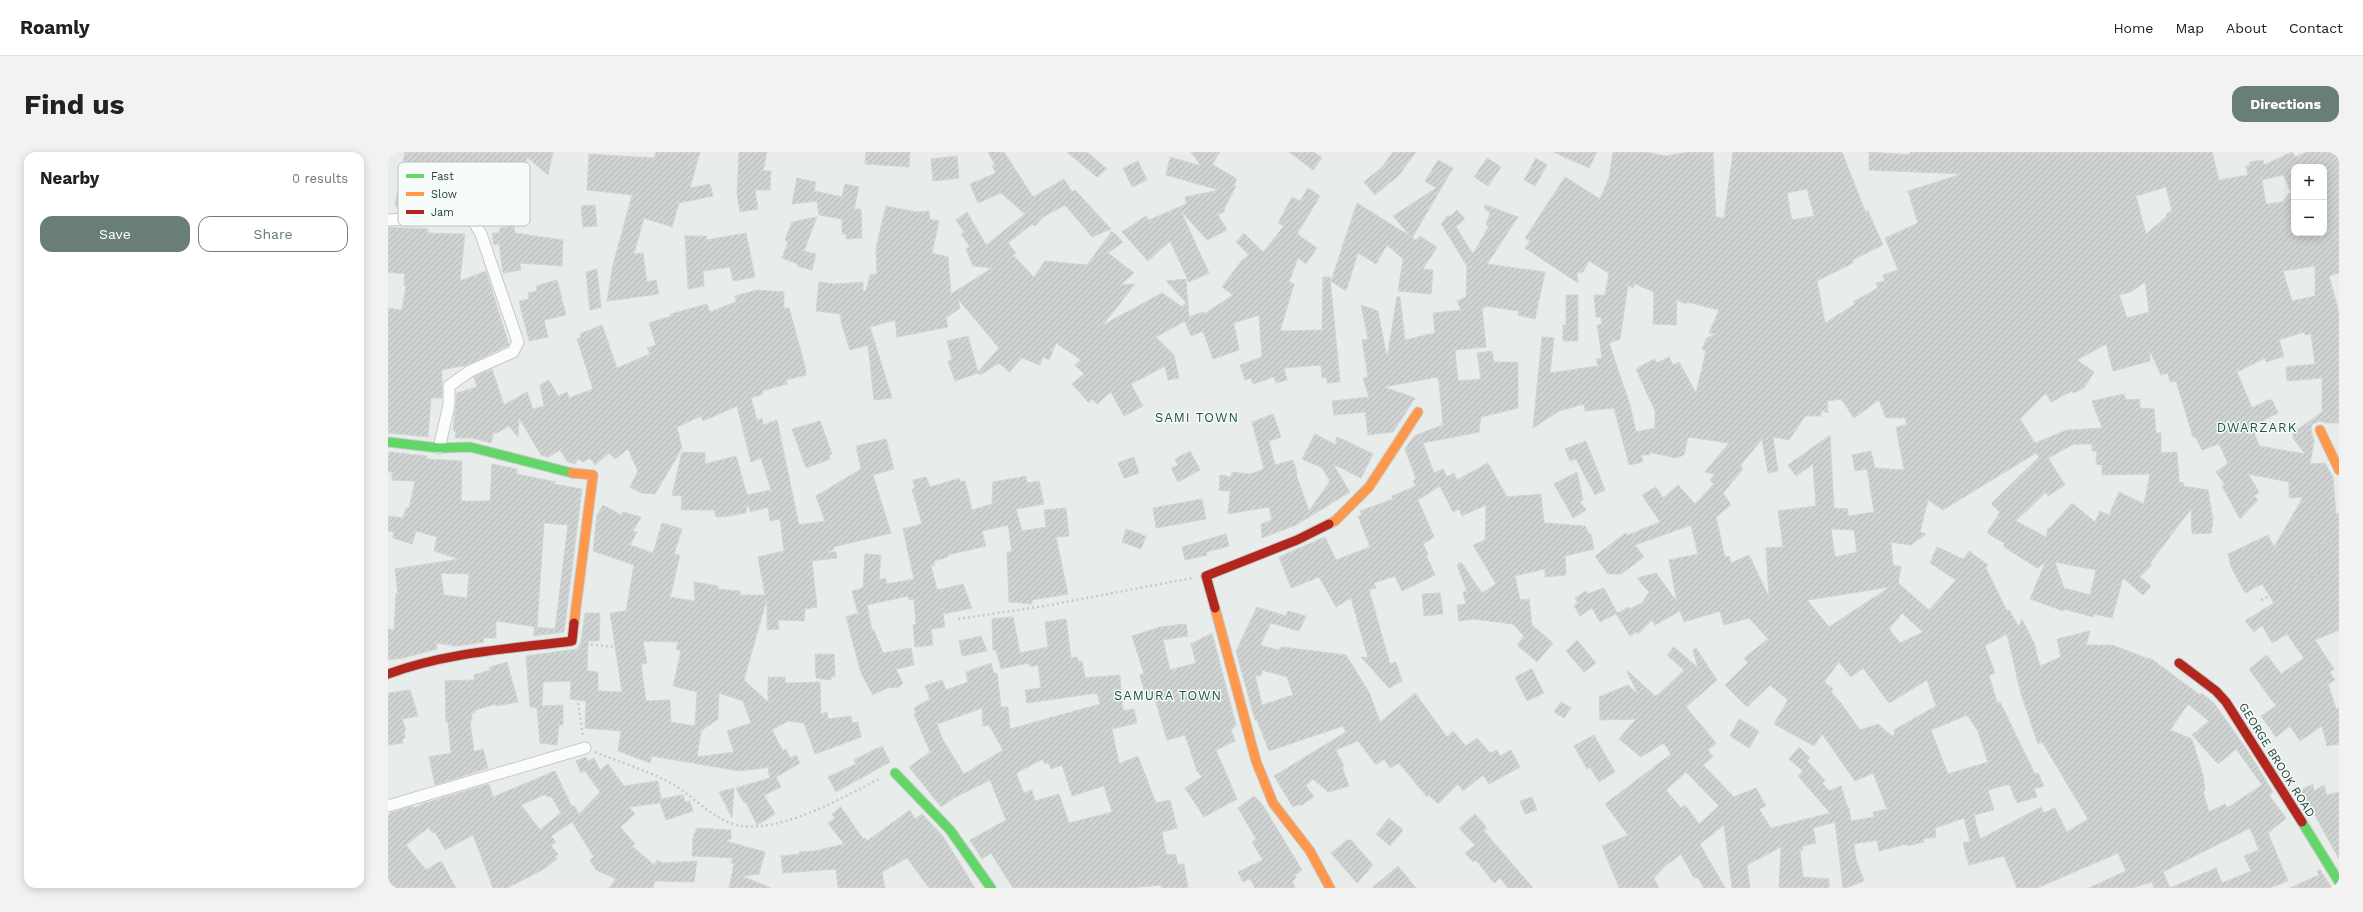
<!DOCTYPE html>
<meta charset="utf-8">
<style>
:root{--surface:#fff;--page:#f2f2f2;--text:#202124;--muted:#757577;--line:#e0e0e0;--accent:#697e78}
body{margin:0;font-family:"Work Sans",sans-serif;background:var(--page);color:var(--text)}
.controls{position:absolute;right:12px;top:12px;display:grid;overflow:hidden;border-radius:8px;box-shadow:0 2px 10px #0003}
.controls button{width:36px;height:36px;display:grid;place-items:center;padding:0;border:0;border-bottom:1px solid var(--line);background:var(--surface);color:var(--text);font:20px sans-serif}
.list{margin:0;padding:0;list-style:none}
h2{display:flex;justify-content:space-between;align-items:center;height:52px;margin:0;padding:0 16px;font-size:17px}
h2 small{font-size:13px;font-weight:400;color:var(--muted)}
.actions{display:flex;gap:8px;padding:12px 16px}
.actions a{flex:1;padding:9px 0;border:1px solid var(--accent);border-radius:12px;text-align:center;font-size:14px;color:var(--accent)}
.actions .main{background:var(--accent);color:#fff}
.map{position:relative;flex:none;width:1951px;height:736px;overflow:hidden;border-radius:12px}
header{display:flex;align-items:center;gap:24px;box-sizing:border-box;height:56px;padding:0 20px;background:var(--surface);border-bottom:1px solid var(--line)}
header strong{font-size:19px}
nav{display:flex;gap:22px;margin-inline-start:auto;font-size:14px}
.intro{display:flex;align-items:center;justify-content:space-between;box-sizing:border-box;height:96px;padding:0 24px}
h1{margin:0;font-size:28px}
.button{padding:10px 18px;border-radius:12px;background:var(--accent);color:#fff;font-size:14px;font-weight:700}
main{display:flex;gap:24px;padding:0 24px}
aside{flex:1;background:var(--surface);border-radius:12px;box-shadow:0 2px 10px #0003}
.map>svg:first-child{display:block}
.building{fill:url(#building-hatch);stroke:#d1d6d4;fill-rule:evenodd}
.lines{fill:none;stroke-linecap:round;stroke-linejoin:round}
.street-casing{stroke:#c5cac8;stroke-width:13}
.fast-casing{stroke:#c3cbc8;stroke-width:11}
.slow-casing{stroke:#c3cbc8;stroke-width:11}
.jam-casing{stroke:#c3cbc8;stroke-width:11}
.path{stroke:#c3ccca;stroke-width:2.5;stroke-dasharray:2 3;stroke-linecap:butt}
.street{stroke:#fcfcfc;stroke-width:11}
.fast{stroke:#63d668;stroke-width:9}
.slow{stroke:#ff974d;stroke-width:9}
.jam{stroke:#b3261e;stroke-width:9}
.labels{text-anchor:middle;stroke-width:3;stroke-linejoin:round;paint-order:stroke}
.street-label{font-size:12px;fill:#24423a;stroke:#f7fbf9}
.neighbourhood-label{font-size:13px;letter-spacing:1px;fill:#1f5548;stroke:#f7fbf9}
.key{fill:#f7fbf9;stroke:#b8c4c0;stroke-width:1}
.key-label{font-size:11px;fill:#24423a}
</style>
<header>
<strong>Roamly</strong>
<nav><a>Home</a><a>Map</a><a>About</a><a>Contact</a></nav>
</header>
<div class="intro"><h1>Find us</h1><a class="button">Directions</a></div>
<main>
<aside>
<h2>Nearby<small>0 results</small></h2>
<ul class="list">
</ul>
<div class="actions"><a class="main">Save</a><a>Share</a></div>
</aside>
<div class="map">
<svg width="1951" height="736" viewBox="0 0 1951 736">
<defs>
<pattern id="building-hatch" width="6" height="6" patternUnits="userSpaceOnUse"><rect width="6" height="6" fill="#cfd4d2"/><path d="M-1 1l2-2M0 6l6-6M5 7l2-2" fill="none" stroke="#b2b7b5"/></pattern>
</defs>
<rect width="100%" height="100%" fill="#e8edeb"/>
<g class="building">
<path d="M17,0H165L160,23L139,5L135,29L125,27L127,55L114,56L113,36L92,32L91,39L66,36L64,49L54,48L52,57L50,58L19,52L18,56L7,54Z"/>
<path d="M268,0H312L302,36L322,32L325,44L291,51L284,75L256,66L246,102L255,101L259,130L268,128L271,142L219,149L225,113L244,43L199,38L201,2L266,6Z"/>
<path d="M351,0H379L375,19H383L382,38H367L370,57L352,60L349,42Z"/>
<path d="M478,0H522L521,15L477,12Z"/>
<path d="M600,0H616L645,45L676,27L684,40L687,38L723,77L704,85L677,53L655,65L647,74L644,72L620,91L628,101L625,103L646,125L657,109L699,113L724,79L735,90L720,101L746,121L732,133L747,132L715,173L774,141L794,155L798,150L778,129L798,127L801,165L815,160L816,162L845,143L834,135L854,108L861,103L848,90L856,81L875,100L896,74L890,71L904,45L912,49L920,36L932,44L909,82L929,96L918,112L910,106L901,130L906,132L892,179L934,178L935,125H942L952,230L939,231V226H934L933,213L896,216L899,228L888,231L886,225L865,232L863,226L857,228L852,213L874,205L871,163L846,171L851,198L825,207L815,179L803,184L797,169L768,185L786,203L791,226L780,228L777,214L743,232L755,254L736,264L723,240L709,252L704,247L701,251L684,232L696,222L687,213L693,208L668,191L661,208L655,205L652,213L634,206L621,220L611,211L592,223L590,221L567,229L560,209L564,207L559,189L580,184L590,220L611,196L570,147L572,156L558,166L560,175L509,185L507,168L482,175L504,246L486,248L480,193L462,198L453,170V162L428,159L431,130L447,132L475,130V139H478L482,123L489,122L488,96L498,54L528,60L541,59L542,67L551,69L544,101L560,105L563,142L604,116L585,114L578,97L582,95L573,82L576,80L568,68L579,60L598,93L637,62L613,41L590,51L582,32L608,21L604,14L607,13Z"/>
<path d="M679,0H699L719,17L709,25Z"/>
<path d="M803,0H832L824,12L849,27L845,35L848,34L836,57L837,59L830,63L839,78L819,88L793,59L821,121L801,130L782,89L760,109L734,80L758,64L761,68L798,52L797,45L831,38L778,23L782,5L813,14Z"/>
<path d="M901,0H926L934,6L925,18Z"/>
<path d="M1005,0H1028L1011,23L987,43L976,30L995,14Z"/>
<path d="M1165,0H1209L1201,16Z"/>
<path d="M1225,0H1258L1277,4L1301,0H1325L1328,65L1336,66L1345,0H1454L1479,64V57L1495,93L1464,108L1465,111L1429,129L1437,171L1467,152L1465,150L1490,136L1488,131L1497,129L1495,123L1510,118L1497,86L1530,71L1520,39L1574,22L1481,18V0L1522,3V0H1824L1831,28L1860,23L1858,14L1862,13L1861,10L1875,8L1876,13L1904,0L1907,5L1919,0H1951V121L1941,124L1951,161V271H1938L1932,269L1924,272L1923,278L1926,289L1922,312L1937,311L1945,325L1948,362L1951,361V478L1927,488L1946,517L1942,520L1947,528L1940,532L1948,557L1951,556V592L1939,594L1934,574L1912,589L1902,574L1888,585L1873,564L1888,554L1861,517L1879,503L1893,522L1916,506L1899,482L1884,491L1874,473L1866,480L1857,469L1886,451L1874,432L1857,441L1843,415L1840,402L1880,383L1886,395L1915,345L1901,346V330L1860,322L1871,340L1866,344L1870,348L1852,367L1834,334L1837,333L1828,320L1840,311L1831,292L1814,298L1807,284L1805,285L1788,229L1782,230L1780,221L1773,223L1761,197L1762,209L1725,219L1718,192L1689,208L1706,220L1696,236L1685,241L1684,239L1663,250L1658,241L1632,267L1647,291L1679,278L1714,276L1704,249L1736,242L1738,248L1752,247V256L1766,257L1768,281H1773V301L1789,300L1791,330L1796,331L1795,334L1820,338L1825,368L1823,381L1804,382L1803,357L1762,411L1764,413L1752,425L1763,434L1755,443L1735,426L1724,466L1706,462L1705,465L1676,457L1675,459L1642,447L1657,411L1649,416L1616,395V391L1599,381L1612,360L1603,352L1651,305L1648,301L1555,358L1540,348L1532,380L1538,382L1523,393L1503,390L1505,413L1513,415L1510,431L1541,458L1568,428L1542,411L1549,395L1575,407L1581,399L1600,413L1598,416L1619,459L1621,458L1631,475L1634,467L1646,491L1652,514L1673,505L1669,487L1702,479L1698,493H1724L1761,507L1762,506L1812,543L1813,541L1826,551L1861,601L1885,640L1881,643L1898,666L1880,681L1900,729L1882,736H1782L1828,716L1834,731L1863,719L1856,704L1871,698L1862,676L1775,720L1782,736H1766L1764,730L1745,736H1701L1738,719L1730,701L1649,736H1629L1616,704L1581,713L1575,691L1582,689L1576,666L1547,676L1548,685L1535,687L1536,690L1519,694L1518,692L1491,699L1489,688L1466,692L1468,707L1476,729L1458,736H1455L1447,670L1425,676L1428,691L1414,694L1415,698H1412L1415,725L1441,727V736H1391L1393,695L1359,713L1362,736H1344L1336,673L1312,692L1337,736H1316L1309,725L1306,726L1293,702L1276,715L1266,726L1271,736H1231L1214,694L1240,683L1217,652L1283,602L1276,591L1253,605L1231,587L1248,567L1212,568L1211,545L1240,533L1251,543L1239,520L1240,519L1267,544L1271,542L1296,518L1279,503L1286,495L1310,516L1305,498L1308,496L1329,528L1298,555L1328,591L1320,598L1325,605L1315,613L1346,645L1368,636L1378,654L1371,657L1383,676L1442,661L1410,624L1415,619L1401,607L1411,595L1422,606L1419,609L1437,628L1434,631L1441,639L1453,634L1460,657L1461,656L1463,669L1486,665L1485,660L1499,657L1485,621L1467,629L1434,582L1426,594L1386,572L1400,548L1382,533L1359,555L1337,533L1360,511L1356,506L1380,487L1361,466L1336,473L1332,459L1296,470L1292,459L1267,473L1264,468L1250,482L1248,480L1242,484L1228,462L1240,455L1241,457L1254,451L1261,440L1249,426L1268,421L1289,450L1281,408L1310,402L1303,373L1247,393L1256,405L1233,422H1220L1207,404L1238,381L1240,383L1272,370L1254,343L1268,335L1275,346L1290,333L1307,352L1326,332L1322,328L1327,322L1317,320L1341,291L1300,285L1296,303L1288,306L1261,300L1263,303H1253L1255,310L1241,313L1226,256L1197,259L1196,252L1171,259L1145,276L1154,185L1166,186L1162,221L1210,214L1208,207L1214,206L1209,173L1214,172L1213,165H1208L1206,143H1217L1221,121L1201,109L1195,120L1189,121L1190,131L1137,96L1142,89L1137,86L1177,25L1212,47L1221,26ZM1906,15H1936V81H1906ZM1895,23L1903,40L1894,50L1878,52L1874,28ZM1778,35L1784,59L1778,62L1779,64L1758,82L1748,44ZM1419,37L1426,64L1404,68L1399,41ZM1927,114V144L1904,149L1895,119ZM1757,130L1761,160L1739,166L1731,143L1743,140ZM1247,132L1266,140L1265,172L1288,173L1289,148L1298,152L1299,150L1331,158L1321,181L1328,182L1319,186L1314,197L1318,199L1308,241L1291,210L1285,213L1281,205L1269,211L1266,207L1248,217L1267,259V276L1248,280L1242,253L1221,191L1232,187L1240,133L1245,136ZM1916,180L1917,183L1923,182L1927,212L1898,215L1899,229L1934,226V260L1905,281V286L1917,302L1871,294L1864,274L1890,261L1884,248H1880L1864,256L1849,220L1877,206L1878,210L1896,204L1891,188ZM1453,247L1466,266L1491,248L1498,266H1518V273L1508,275L1516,318L1487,316L1483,299L1464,303L1467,319L1479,317L1486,360L1460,364V357L1446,356L1442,283L1400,313L1408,324L1425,312L1428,354L1390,359L1395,395L1378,396L1381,445L1361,403L1343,411L1341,404L1337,405L1328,365L1343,353L1335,341L1355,317L1352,314L1374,287L1380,321L1390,319L1385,285L1401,288L1417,264H1433V258L1440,261L1439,249ZM1686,292H1704V299H1709L1708,312L1714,313V323L1762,322L1756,352L1731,340L1721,363L1712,359L1707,370L1684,351L1662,376H1660L1658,385L1628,369L1658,340L1660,344L1677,333L1660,306ZM1443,377L1466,378L1469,400L1447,405ZM1667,410L1708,418L1702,443L1676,436ZM1502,435L1441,475L1419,448H1420ZM1514,461L1535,480L1512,491L1501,477ZM1619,482L1633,542L1650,592L1654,590L1700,667L1679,680L1667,656L1656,661L1653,655L1592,687L1586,663L1606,658L1600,638L1621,632L1629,651L1649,645L1646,637L1656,634L1650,621L1647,622L1612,550L1609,551L1601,523L1607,521L1597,494ZM1451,510L1463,525L1475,516L1501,551L1539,528L1548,554L1506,578L1507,581L1504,584L1490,572L1472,578L1453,551L1443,540L1445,537L1436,530ZM1800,552L1821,569L1804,583L1830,612L1848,597L1874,633L1839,656L1837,652L1821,660L1815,639L1817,638L1815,623L1804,587L1782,578ZM1579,563L1590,579L1600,610L1560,622L1543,578ZM1298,620L1331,654L1311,672L1297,653L1293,656L1278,638Z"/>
<path d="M569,4L571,26L545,29L543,7Z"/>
<path d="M1099,6L1113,15L1100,34L1086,25Z"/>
<path d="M1148,6L1159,13L1147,34L1136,28Z"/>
<path d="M1050,8L1065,16L1024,86L1028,88L1032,84L1049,95L1035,117L1045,118L1043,142L1010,139L1015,107L999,93L988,112L970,101L958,139L943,129L969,51L1022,84L1005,64L1048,36L1037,29Z"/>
<path d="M750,9L759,28L744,35L735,16Z"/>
<path d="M409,26L428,30L426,39L454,45L457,32L471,35L466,57H473L474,86L458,87V82H454V67L431,63L429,49L404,52Z"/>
<path d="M207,53L209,74L195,75L193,54Z"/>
<path d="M1098,53L1130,65L1099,112L1157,120L1147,167L1130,163L1131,159L1097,154V156H1094L1098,195L1067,198L1070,229L1093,227L1089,201L1104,199L1106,210H1130V256L1093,265L1091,280L1035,291L1046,321L1055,317L1059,325L1066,321L1069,328L1100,311L1119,345L1153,342L1156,371L1197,374L1201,382H1203L1206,397L1177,404L1178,423L1157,425V417L1127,424L1132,448L1141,447L1144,473L1165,491L1149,510L1129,493L1136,484L1125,472L1085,467L1071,469L1069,453L1078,452L1075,440L1079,439L1069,413L1073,410L1094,441L1108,432L1085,393L1097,388L1098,353L1074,364L1071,357L1065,360L1052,334L1030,348L1046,385L1035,392L1040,402L1038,403L1047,423L1014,439L1007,424L986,431L988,436L981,438L1002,512L1008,510L1014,529L1001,536L973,505L980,506L963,446L948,455L931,425L903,436L891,405L937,385L948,408L982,395L970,364L974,363L972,359L1005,347L1004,344L1028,334L1025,329L1028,327L1017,297L1026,284L1055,273L1051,229L1049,225L996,235L1027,246L1005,280L980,283L977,260L946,263L944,249L981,245L975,226L980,225L974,188L980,187L973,153L990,159L999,206L1009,145H1012L1017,188L1047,181L1045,161L1073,158L1069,149L1078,145L1079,114L1053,72L1060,63L1062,65L1069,58L1077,67L1068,75L1085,102L1101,74L1098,73L1102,61L1096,56Z"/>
<path d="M429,65L416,99L428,102L424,118L409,114L410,112L394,106L400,90L397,88L404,70Z"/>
<path d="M126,74L127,81L175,88L174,114L132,111L133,118L115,121L111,92L106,93L104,81H111L112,76Z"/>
<path d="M0,75L40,77V81L77,82L72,129L98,119L121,193L79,213L54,218V246H43L40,285L0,281V156L14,158L18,134L16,133L17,122L0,120Z"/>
<path d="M358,81L367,125L345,129L342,115L315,119L316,134L300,137L297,84H319L318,88Z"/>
<path d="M209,117L213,155L202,158L198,120Z"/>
<path d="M169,128L178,163L156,168L160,185L141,189L131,149L141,147L140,141L149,139L148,134Z"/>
<path d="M369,138L396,140V156H401L418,218V223L398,228L399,232L374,239L375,242L363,246L369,268L374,266L375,273L389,268L411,373L437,369L428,344L473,317L468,294L498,287L506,317L485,323L503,381L445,395L446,397L438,400H448L449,406L424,409L429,455L417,457L416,469L390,468L391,477L379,478V446L356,528L380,550V525H397V531L432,530L433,562L439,560L440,567L463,564L464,571L470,570L473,585L427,602L416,571L400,569L384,578L395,599L398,597L402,606L408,603L412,611L388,625L393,635L376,643L387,662L369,673L358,650L356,651L348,636L382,626L380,616L383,615L351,619L264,604L262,611L230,599L233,579L197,576L198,549L182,547L183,529L155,530L154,554L175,553V573H171L169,593L152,591L149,556L142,555L138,504L189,497L193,491L197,461H212L211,489H200L199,519L210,520V539L234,540L222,461L238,459L246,413L205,399L209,363L215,353L233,363L235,360L253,365L245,379L249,380L242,393L265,401L274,371L294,377L286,402L292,403L282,445L307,449L306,430L330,434V437L352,439V443H377L370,405L396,399L392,367L382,369L380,355L362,360L361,354H359L358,361L333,365H328L326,358H293L294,344L284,343L294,300L317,301V312L348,304L359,343L383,338L373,306L363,310L349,254L315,269L313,264L289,275L294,296L267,342L253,341L242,335L250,319L240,297L227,307L221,301L207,313L202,306L195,310L190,307L187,312L180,310L172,298L160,305L153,303L131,266L130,285L121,274L109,281H105L103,291L84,286H67L68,279H65L69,241L89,235L86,225L104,217L116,253L139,240L145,257L156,254L152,233L161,228L170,244L179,240L181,246L205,237L189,187L193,186L192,182L214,173L229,216L262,202L259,196L268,193L261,171L283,164V162L319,152L322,160L348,150L347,144ZM255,489L290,490L288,497L293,499L285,534L309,540L307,574L283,570L282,548L258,549L253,512L259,511ZM331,541L355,549L363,571L339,579L346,600L309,605L313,579L330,567Z"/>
<path d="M1178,143H1190V189H1175V173H1178Z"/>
<path d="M885,262L893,285L881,289L887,313L905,308L909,322H908L921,359L942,329L934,316L914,307L927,282L948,293V285L956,288L985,302L973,326L945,312L962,340L908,373L874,386L873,372L884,368L881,355L840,362L842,339L831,338L832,323L843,325L844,320L862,322L876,317L864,270Z"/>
<path d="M432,269L444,302L441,303L442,307L418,316L404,277Z"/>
<path d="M1198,289L1217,338L1207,343L1188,307L1182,309L1177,297Z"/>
<path d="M802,299L812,318L790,330L783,316L790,313L787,307Z"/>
<path d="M0,300L39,304L38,307L74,309L73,349H102L104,312L129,317V322L168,330L165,332L194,337L176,480L145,484L147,475L167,477L180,373L156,371L149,475L108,469V486H95L96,490L69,494L48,491L49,497L15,506L0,508V477L6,478L8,441L10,442L7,417L71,407L46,399L49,385L28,379L24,392L5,386L6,380L0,379V364L15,366L18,356H21L27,329L4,328V320H0ZM53,421L81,422L79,446L56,443Z"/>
<path d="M746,305L751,321L736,326L730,311Z"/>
<path d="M1189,320L1195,348L1192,350L1198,358L1185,366L1166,332Z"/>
<path d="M638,324L639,331L651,329L656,352L628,357L634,379L658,375L656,358L678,356L681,384L668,385L680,442L644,448V452L621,450L619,400H624L620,373L594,379L598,394L560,403V405L546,409L547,413L543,414L549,438L575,432L584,456L555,462L557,475L543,477L545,493L527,495L525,473L528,472L526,447L521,448L520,444L479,453L484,478H486L495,501L523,496L526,513L508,517L515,531L511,535L499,536L485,543L473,521L458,465L470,461L464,439L475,436L477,402L493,403L491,428L497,426L499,432L526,427L515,377L534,372L524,337H527L525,328L538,325L542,335L572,326V330L577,329L584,358L604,352L605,330Z"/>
<path d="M814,347L818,367L768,376L765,356Z"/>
<path d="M738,377L758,384L753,397L734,390Z"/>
<path d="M838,382L841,394L818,400L819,403L797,408L794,395Z"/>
<path d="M1216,436L1229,461L1212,470L1204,456L1192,464L1186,454L1190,451L1187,446L1198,439L1199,442Z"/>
<path d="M1052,441L1055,462L1036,464L1034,442Z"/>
<path d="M869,455L898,464L900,459L918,464L911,479L883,471L872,493L890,498L894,495L958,503L982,542L992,570L1027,541L1059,585L1065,579L1078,594L1089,586L1102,601L1109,598L1112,604L1123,598L1132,615L1101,632L1095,623L1075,639L1070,632L1050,652L1041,643L1039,645L1011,611L1002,616L996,607L988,613L970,589L948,598L956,614L954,615L961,634L940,640L925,627L918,634L926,645L912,654L911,652L905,655L886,624L958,580L955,574L881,599L869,568H867L848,499ZM874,518L899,525L905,543L874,553L867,523L873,524Z"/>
<path d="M625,465L632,501L660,495L657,470L678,467L683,506L689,505L690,509H694L697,526L732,523L735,559L746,557L749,571L724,577L731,612L750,604L768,651L782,648L789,676L774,680L778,702L788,703L790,713L796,712L800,736H774L773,733L743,736H625L603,701L594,707L582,688L618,668L602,628L566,646L553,655L521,615L542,600L526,562L528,561L526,556L542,547L537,534L554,528L558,538L580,530L578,520L603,511L606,521H609L613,555H620L622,577L712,552L709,541L639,551L637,538L653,536L650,513L642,515L641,511L613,517L608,498H605L604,467ZM594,556L595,574L601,573L615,598L576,622L554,586L549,572ZM655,607L657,612L660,610L663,617L674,613L684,644L716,634L724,660L681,671L671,642L647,649L644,638L636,641L628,621Z"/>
<path d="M798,472L800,484L775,488L782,518L808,511L803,492L824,481L848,573L843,578L847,589L828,598L849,647L816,665L797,636L814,625L809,619L797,583L779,588L766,544L758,546L752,523L756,522L744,484L772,475Z"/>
<path d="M593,484L599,499L574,504L571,489Z"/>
<path d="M1189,488L1208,511L1196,520L1178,499Z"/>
<path d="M427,502H446L447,525L443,524V528L428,526Z"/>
<path d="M119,510L130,550L108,554V552L87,558V561H84V569H82L86,600L95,597L100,616L47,633L41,605L63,601L60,570H58L57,529L87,528L86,523L102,518V515Z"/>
<path d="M1144,517L1156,541L1139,549L1127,525Z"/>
<path d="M22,538L30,564L14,567L18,578H16L17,586L14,587L15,591L0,593V541Z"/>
<path d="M1173,550L1183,556L1176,566L1166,560Z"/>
<path d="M1351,567L1371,579L1361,596L1342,584Z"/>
<path d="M1206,583L1227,620L1211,630L1202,615L1199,617L1186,594Z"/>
<path d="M494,594L502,610L448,640L440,625L468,612L466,608Z"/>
<path d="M198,605L200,609L206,606L212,618L220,612L236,634L270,629L273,647L295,643L297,650L302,649L305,659L278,668L272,651L241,655L247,662L232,675L247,692L244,694L266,713L269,708L275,711L309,709L306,730L267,729L265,736H221L228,727L208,718L202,708L206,705L184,670L163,684L168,690L163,694L170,702L167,704L169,707L156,717L119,736H105L85,683L57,698L47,680L44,681L41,675L18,693L38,718L53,709L68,736H0V663L5,660L25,654L26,656L37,651L101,632L105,645L167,619L184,655L186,653L191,662L212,640L197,619L193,621L188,609ZM158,642L159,645L163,644L173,661L152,678L133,653Z"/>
<path d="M1925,632L1926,639L1936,633L1939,643L1951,640V707L1913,638Z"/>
<path d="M346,636L344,666L331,640Z"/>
<path d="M866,644L874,652L914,718L907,723L908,726L904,729L907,736H867L862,727L855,730L850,720L875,708L864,690L868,687L850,656Z"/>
<path d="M1144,645L1149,658L1137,662L1132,649Z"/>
<path d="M453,655L475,687L477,686L479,689L522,658L527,667L534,662L555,684L587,736H541L519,706L494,720L497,736H450L448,717L395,721L393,704L412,702L411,700L427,699L456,692L440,671L447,666L444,662Z"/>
<path d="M1087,662L1099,676L1096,679L1145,736H1120L1112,726L1106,731L1088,708L1085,710L1077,701L1087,693L1071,676Z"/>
<path d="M1001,666L1015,678L1002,694L988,682Z"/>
<path d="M309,676L343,678V687L338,689L377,700L371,722L354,724L383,736H341L346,712L343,711L345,706L304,704L305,686Z"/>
<path d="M959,688H963L985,713L969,731L943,701Z"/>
<path d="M1010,714L1028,736H984Z"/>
<path d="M1932,718L1944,736H1902L1931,723L1929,719Z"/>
</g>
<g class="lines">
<g class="street-casing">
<g id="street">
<path d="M0,68L73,63L83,65L93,82L130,190L125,200L82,219L61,234V253L51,296"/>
<path d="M0,654L197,596"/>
</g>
</g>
<g class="fast-casing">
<g id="fast">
<path d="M0,290L51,296L82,295L184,321"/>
<path d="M507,621L562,678L603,736"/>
<path d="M1914,670L1951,730"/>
</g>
</g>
<g class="slow-casing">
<g id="slow">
<path d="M1932,278L1951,318"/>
<path d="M184,321L205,323L186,471"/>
<path d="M941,372L947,369L981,335L1030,260"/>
<path d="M827,456L868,609L885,651L922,699L942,736"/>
</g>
</g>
<g class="jam-casing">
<g id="jam">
<path d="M827,456L818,424L909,388L941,372"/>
<path d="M1791,511L1828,539L1838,550L1914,670"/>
<path d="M0,522C59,500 122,497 184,489L186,471"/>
</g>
</g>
<g class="path">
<path d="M1873,448L1928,423L1932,418L1930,399L1933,393L1951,390"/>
<path d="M570,467L662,453L804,426"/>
<path d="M198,492L227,495"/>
<path d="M190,551L195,584"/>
<path d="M207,600C231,610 258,618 281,630C302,641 319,662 342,671C385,687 455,645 493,626"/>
</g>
<use href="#street" class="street"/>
<use href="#fast" class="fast"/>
<use href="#slow" class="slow"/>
<use href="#jam" class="jam"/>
</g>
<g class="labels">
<g class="street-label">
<text transform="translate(1889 608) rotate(58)" y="4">GEORGE BROOK ROAD</text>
</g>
<g class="neighbourhood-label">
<text x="809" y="270">SAMI TOWN</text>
<text x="1869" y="280">DWARZARK</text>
<text x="780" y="548">SAMURA TOWN</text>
</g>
</g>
<rect x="10" y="10" width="132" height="64" rx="6" class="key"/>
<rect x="18" y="22" width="18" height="4" fill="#63d668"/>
<rect x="18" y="40" width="18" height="4" fill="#ff974d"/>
<rect x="18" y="58" width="18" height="4" fill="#b3261e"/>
<g class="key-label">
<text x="43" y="28">Fast</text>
<text x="43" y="46">Slow</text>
<text x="43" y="64">Jam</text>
</g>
</svg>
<div class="controls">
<button>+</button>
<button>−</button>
</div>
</div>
</main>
